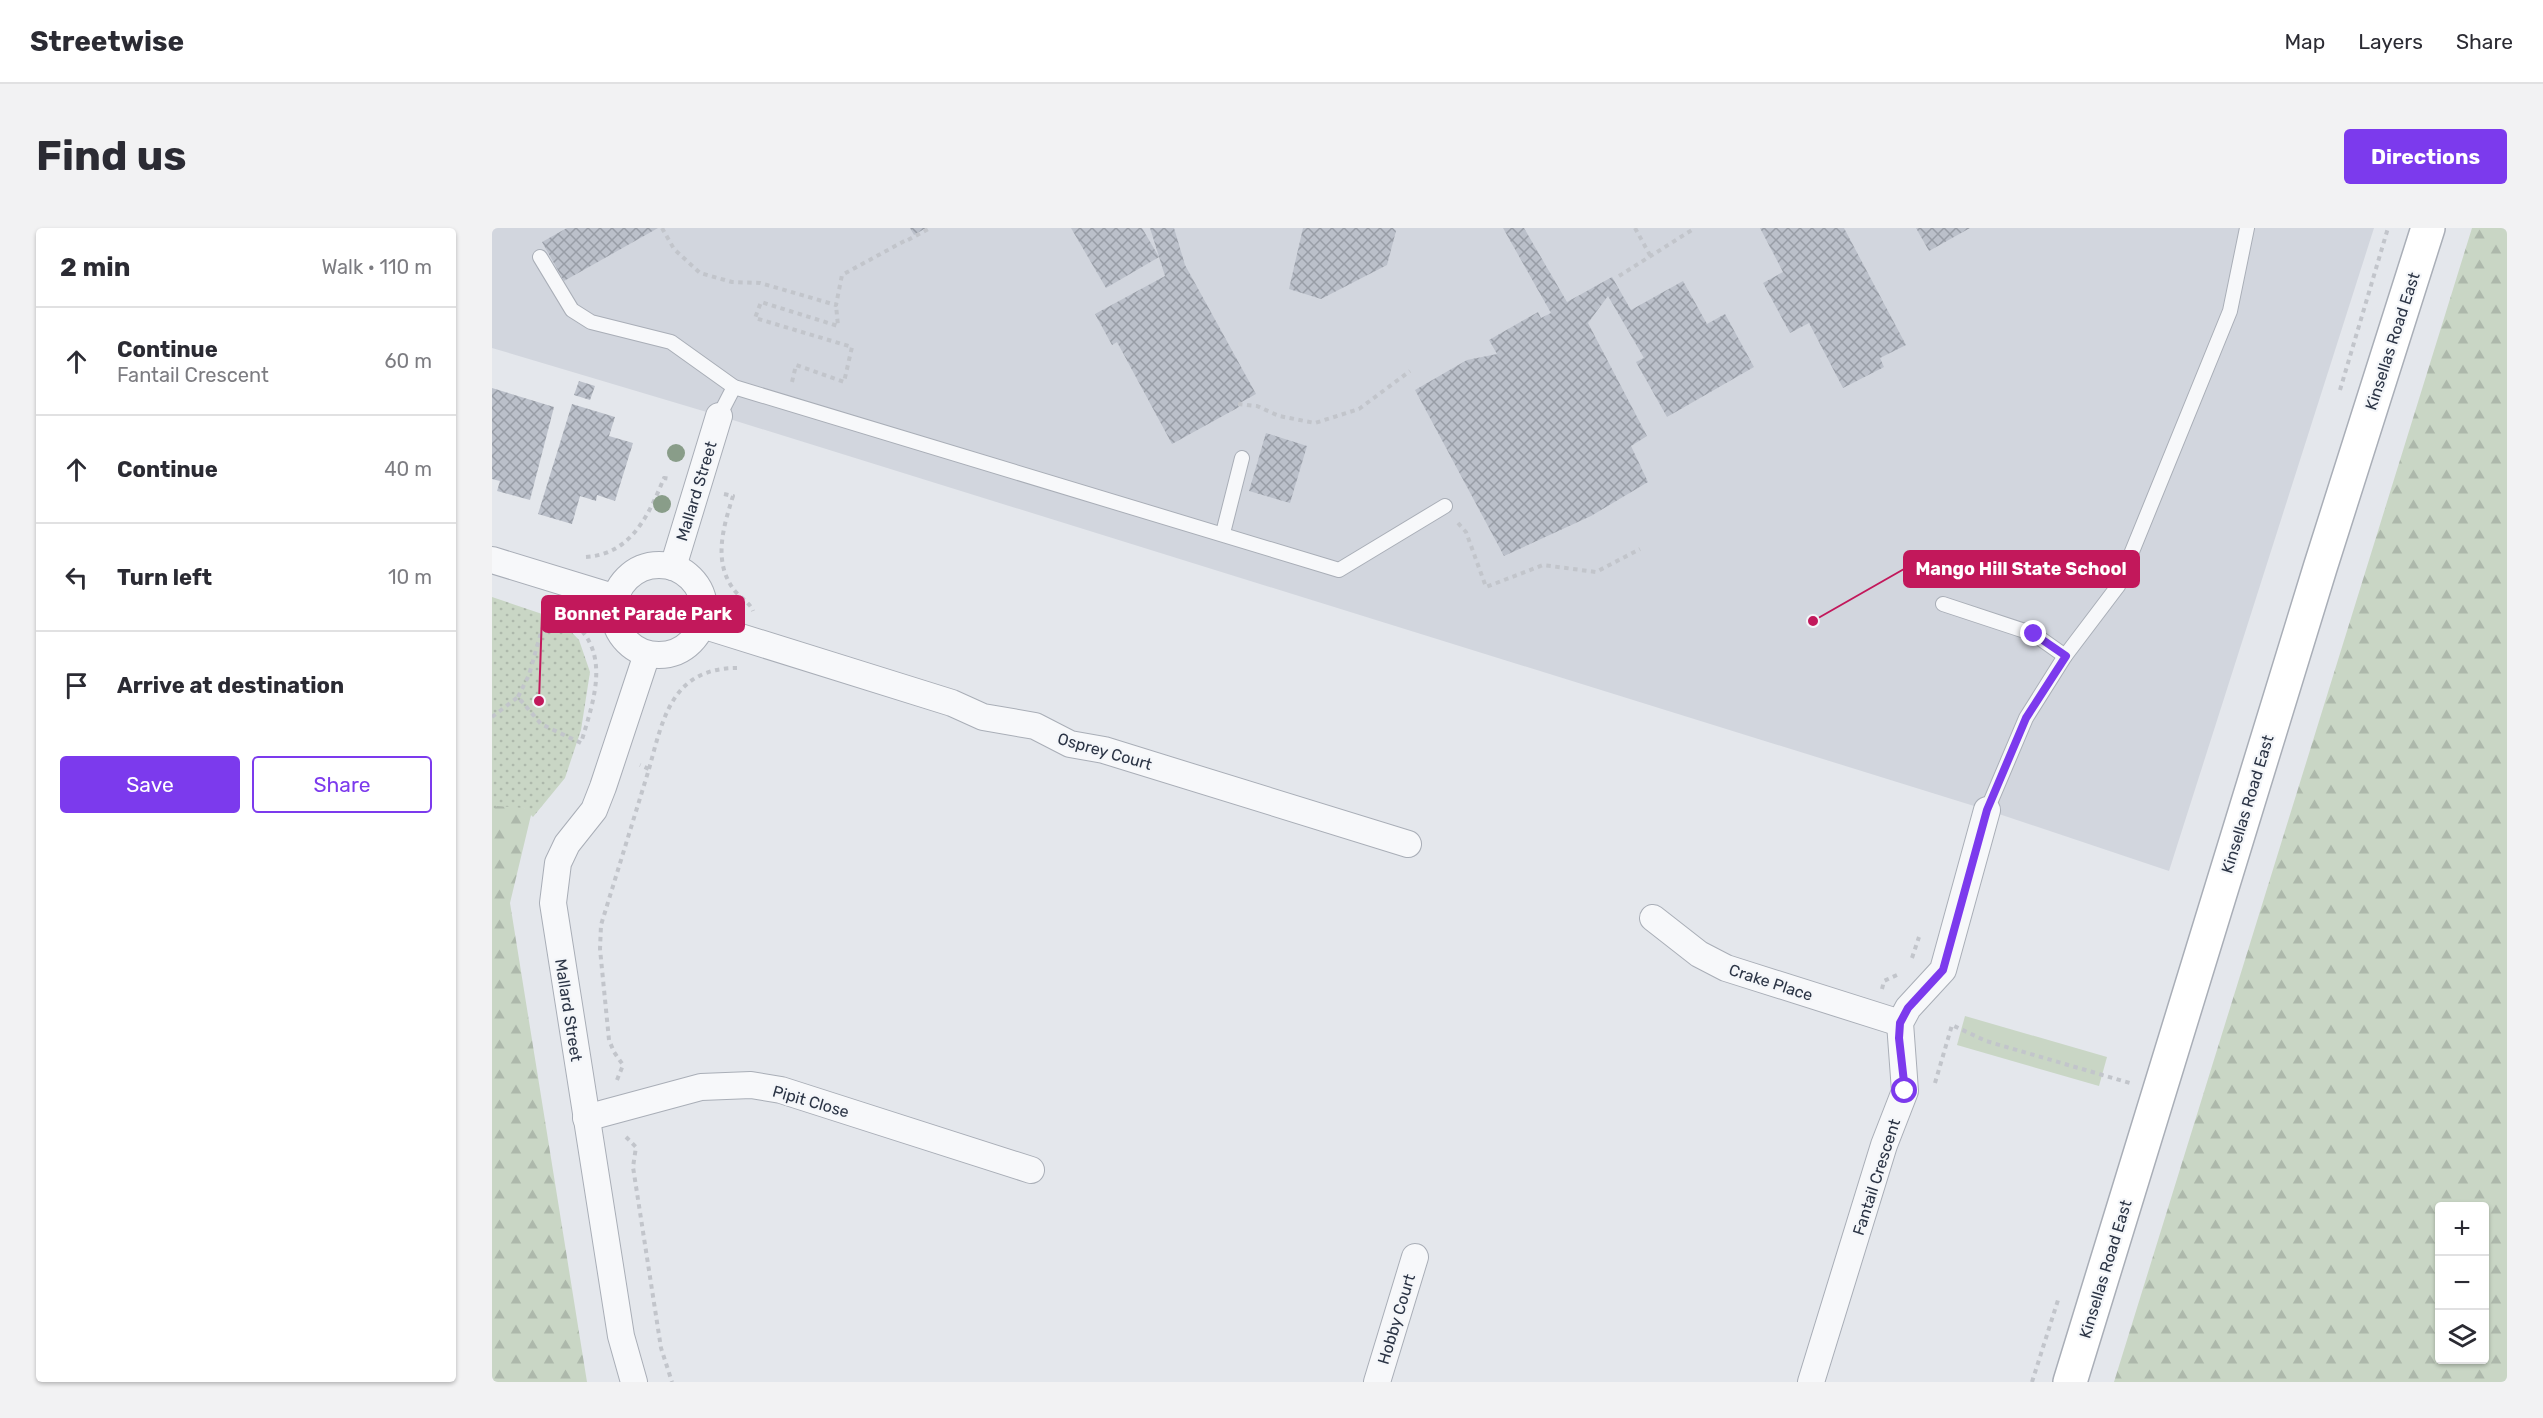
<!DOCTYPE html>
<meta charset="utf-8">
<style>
:root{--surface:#fff;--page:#f2f2f3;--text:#2b2b33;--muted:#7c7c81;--line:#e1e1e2;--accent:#7c3aed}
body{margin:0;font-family:Rubik,sans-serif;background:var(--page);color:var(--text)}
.controls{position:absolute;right:18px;bottom:18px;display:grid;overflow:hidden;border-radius:6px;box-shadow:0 2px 4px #0004}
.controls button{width:54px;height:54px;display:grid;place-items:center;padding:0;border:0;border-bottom:2px solid var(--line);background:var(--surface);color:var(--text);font:30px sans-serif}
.stop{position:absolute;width:18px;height:18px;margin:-14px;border:4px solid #7c3aed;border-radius:50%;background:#fff}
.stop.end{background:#7c3aed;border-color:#fff;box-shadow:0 2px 6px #0008}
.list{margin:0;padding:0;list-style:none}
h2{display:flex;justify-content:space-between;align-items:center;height:78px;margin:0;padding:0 24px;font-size:26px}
h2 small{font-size:20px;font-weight:400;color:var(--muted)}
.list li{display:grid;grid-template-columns:39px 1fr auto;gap:18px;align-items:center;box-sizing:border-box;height:108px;padding:0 24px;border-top:2px solid var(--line)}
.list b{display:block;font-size:22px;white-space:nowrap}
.list p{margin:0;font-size:20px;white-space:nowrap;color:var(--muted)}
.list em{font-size:20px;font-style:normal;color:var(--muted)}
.actions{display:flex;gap:12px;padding:18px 24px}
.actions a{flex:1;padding:14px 0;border:2px solid var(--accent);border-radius:6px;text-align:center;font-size:21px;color:var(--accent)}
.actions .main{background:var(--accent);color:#fff}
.icon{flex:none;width:33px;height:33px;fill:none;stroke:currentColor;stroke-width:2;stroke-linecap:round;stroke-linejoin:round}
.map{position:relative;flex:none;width:2015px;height:1154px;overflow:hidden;border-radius:6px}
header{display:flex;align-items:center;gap:36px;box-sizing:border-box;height:84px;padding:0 30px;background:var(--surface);border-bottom:2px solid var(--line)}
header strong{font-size:28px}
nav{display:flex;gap:33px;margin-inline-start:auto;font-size:21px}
.intro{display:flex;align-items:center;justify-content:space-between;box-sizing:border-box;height:144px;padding:0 36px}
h1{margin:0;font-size:42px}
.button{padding:15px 27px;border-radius:6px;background:var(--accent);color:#fff;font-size:21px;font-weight:700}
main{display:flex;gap:36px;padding:0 36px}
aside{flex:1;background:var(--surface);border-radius:6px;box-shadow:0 2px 4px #0004}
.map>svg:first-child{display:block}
.built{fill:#d2d6de}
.green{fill:#c9d6c5}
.forest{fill:url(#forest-firs);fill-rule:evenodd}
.park{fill:url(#park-dots)}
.building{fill:url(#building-cross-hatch)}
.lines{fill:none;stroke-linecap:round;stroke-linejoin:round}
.lane-casing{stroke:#a9aeb7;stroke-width:16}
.street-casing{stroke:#a9aeb7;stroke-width:28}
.secondary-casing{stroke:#a9aeb7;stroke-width:36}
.path{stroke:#c2c5cb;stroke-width:4;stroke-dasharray:4.5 4.5;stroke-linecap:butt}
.lane{stroke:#f7f8fa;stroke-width:14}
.street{stroke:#f7f8fa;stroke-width:26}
.secondary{stroke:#fff;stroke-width:33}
.tree{fill:#899d89}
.route{stroke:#7c3aed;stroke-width:8}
.labels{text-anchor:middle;stroke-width:4.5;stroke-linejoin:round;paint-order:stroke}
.street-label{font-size:16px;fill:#2b3445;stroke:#f4f6f9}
.leader{fill:none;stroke:#c2185b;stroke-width:2}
.callout-dot{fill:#c2185b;stroke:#f4f6f9;stroke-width:2}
.callout{fill:#c2185b;stroke:#c2185b;stroke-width:2}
.callout-label{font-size:18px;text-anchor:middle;font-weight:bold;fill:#fff}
</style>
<header>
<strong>Streetwise</strong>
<nav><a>Map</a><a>Layers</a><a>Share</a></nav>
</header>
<div class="intro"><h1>Find us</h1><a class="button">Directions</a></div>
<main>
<aside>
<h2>2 min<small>Walk · 110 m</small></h2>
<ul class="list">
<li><svg class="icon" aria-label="ahead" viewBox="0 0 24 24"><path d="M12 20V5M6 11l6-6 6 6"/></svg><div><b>Continue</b><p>Fantail Crescent</p></div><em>60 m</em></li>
<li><svg class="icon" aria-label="ahead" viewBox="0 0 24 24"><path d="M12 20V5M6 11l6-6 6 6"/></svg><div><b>Continue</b></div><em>40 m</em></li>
<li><svg class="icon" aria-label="left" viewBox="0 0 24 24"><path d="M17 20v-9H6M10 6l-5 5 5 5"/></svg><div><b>Turn left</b></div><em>10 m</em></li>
<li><svg class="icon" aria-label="arrive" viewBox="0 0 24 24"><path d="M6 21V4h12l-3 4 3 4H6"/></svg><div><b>Arrive at destination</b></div></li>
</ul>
<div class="actions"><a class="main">Save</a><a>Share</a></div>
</aside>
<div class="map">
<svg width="2015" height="1154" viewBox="0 0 2015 1154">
<defs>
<pattern id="forest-firs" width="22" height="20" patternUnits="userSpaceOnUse" patternTransform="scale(1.5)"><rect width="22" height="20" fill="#c9d6c5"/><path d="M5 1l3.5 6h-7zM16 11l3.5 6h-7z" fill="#adb8ab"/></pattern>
<pattern id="park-dots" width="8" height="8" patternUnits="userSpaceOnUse" patternTransform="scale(1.5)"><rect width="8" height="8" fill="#c9d6c5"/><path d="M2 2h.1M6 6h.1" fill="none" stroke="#adb8ab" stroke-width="1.8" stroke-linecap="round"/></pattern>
<pattern id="building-cross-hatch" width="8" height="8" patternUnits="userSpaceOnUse" patternTransform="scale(1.5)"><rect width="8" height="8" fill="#bbc0ca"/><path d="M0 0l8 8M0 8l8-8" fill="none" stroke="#989da6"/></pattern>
</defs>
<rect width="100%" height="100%" fill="#e4e7ec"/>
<path class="built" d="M0,0H1882L1677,643L1495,582L228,188L0,120Z"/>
<path class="green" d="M1473,788L1615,829L1607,858L1465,817Z"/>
<g class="forest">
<path d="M1980,0H2015V1154H1622ZM1992,978V1132H1948V978Z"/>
<path d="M0,568L40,583L18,675L95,1154H0Z"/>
</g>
<path class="park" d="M0,369L68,392L87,412L98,444L89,502L73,550L41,589L32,580L5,578L0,584Z"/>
<g class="building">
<path d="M75,0H166L72,53L50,14Z"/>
<path d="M418,0H434L422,7Z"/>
<path d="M579,0H650L667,29L614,60Z"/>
<path d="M658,0H682L693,37L764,166L746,176L747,179L680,216L625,114L620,117L603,86L673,48Z"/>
<path d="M811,0H901L904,3L895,37L829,71L797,61Z"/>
<path d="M1011,0H1032L1075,74L1120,49L1139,82L1191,53L1215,96L1233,86L1262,139L1175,189L1144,134L1152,130L1116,68L1096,95L1155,208L1139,218L1156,254L1099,288L1012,328L923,162L975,132L1005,126L997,112L1046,84L1049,90L1059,85Z"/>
<path d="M1268,0H1352L1414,117L1388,130L1392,139L1351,160L1317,95L1298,105L1271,55L1291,44Z"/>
<path d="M1424,0H1478L1437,23Z"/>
<path d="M87,153L103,158L98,172L82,167Z"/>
<path d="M0,160L62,179L38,272L5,263L8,253L0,251Z"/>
<path d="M80,176L123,189L117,208L141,215L123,273L105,267L104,273L88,268L80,296L46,286Z"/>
<path d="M774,205L815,218L798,275L757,263Z"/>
</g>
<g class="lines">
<g class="lane-casing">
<g id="lane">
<path d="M48,29L80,82L99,94L179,114L242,159L847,342L953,278"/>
<path d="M227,188L242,159"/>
<path d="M731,305L750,230"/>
<path d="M1451,376L1542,406L1573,428"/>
<path d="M1495,582L1534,490L1573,428L1626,358L1738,83L1755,0"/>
</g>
</g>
<g class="street-casing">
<g id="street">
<path d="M0,332L124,370"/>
<circle cx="167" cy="382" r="45"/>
<path d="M181,339L227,188"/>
<path d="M210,397L460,475L491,489L543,498L578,516L612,522L916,616"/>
<path d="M1161,690L1207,726L1234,740L1408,795"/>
<path d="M94,890L209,859L259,857L289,862L539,942"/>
<path d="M142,1154L129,1108L61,675L66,635L75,616L102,582L111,559L155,426"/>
<path d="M885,1154L923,1029"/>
<path d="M1319,1154L1392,917L1413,863L1408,795L1416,780L1451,742L1495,582"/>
</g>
</g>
<g class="secondary-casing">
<path id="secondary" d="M1578,1154L1828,340L1936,0"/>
</g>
<g class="path">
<path d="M170,0L182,21L208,45L240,54L268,55L344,77L350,47L416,11"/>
<path d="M1143,0L1159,29"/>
<path d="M416,12L438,0"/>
<path d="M1127,48L1203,0"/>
<path d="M300,154L304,137L352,154L360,119L263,90L269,74L346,98L344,77"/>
<path d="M1848,162L1896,0"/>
<path d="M746,176L765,178L787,188L823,195L867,181L918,143"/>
<path d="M232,266L241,268C232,297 221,331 240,359C245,368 258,374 261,383"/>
<path d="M966,295L974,304L994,359L1051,337L1104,344L1148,321"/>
<path d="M94,329C140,326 157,286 172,250L178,251"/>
<path d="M26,469L37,447L50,401L61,381"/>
<path d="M0,489L26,469L49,496L89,515C103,468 122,418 70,386"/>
<path d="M157,541C171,490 180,440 245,440"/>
<path d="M1420,730L1427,709"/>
<path d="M1390,761L1392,753L1405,747"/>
<path d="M125,852L131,837L122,824L117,812L108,721L109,697L157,541L148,537"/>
<path d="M1443,855L1460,797L1494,813L1638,855"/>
<path d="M134,909L144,919L141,939L169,1120L180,1154"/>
<path d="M1540,1154L1566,1072"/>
</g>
<use href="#lane" class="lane"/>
<use href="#street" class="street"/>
<use href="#secondary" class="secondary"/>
</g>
<g class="tree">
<circle cx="184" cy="225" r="9"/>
<circle cx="170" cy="276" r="9"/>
</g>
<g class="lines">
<path class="route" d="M1413,863L1407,810L1408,795L1416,780L1451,742L1495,582L1534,490L1574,428L1542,406"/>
</g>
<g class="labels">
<g class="street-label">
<text transform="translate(1900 113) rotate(-72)" y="6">Kinsellas Road East</text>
<text transform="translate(204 263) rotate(-73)" y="6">Mallard Street</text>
<text transform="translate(613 523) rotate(16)" y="6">Osprey Court</text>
<text transform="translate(1755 576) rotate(-73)" y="6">Kinsellas Road East</text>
<text transform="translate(1279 754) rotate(18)" y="6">Crake Place</text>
<text transform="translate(77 782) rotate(81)" y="6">Mallard Street</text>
<text transform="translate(319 873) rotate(16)" y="6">Pipit Close</text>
<text transform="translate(1384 949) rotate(-72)" y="6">Fantail Crescent</text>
<text transform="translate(1613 1041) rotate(-73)" y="6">Kinsellas Road East</text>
<text transform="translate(904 1091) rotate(-73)" y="6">Hobby Court</text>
</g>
</g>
<path class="leader" d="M1321 393L1412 341M47 473L50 386"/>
<g class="callout-dot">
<circle cx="1321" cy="393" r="6"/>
<circle cx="47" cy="473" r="6"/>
</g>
<g class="callout">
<rect x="1412" y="323" width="235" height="36" rx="6"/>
<rect x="50" y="368" width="202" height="36" rx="6"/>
</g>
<g class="callout-label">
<text x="1529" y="347">Mango Hill State School</text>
<text x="151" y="392">Bonnet Parade Park</text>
</g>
</svg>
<div class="controls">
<button>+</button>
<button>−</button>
<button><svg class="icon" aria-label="layers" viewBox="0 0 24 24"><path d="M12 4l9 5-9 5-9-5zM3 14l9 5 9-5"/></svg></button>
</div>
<div class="stop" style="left:1413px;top:863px"></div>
<div class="stop end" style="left:1542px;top:406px"></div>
</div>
</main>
